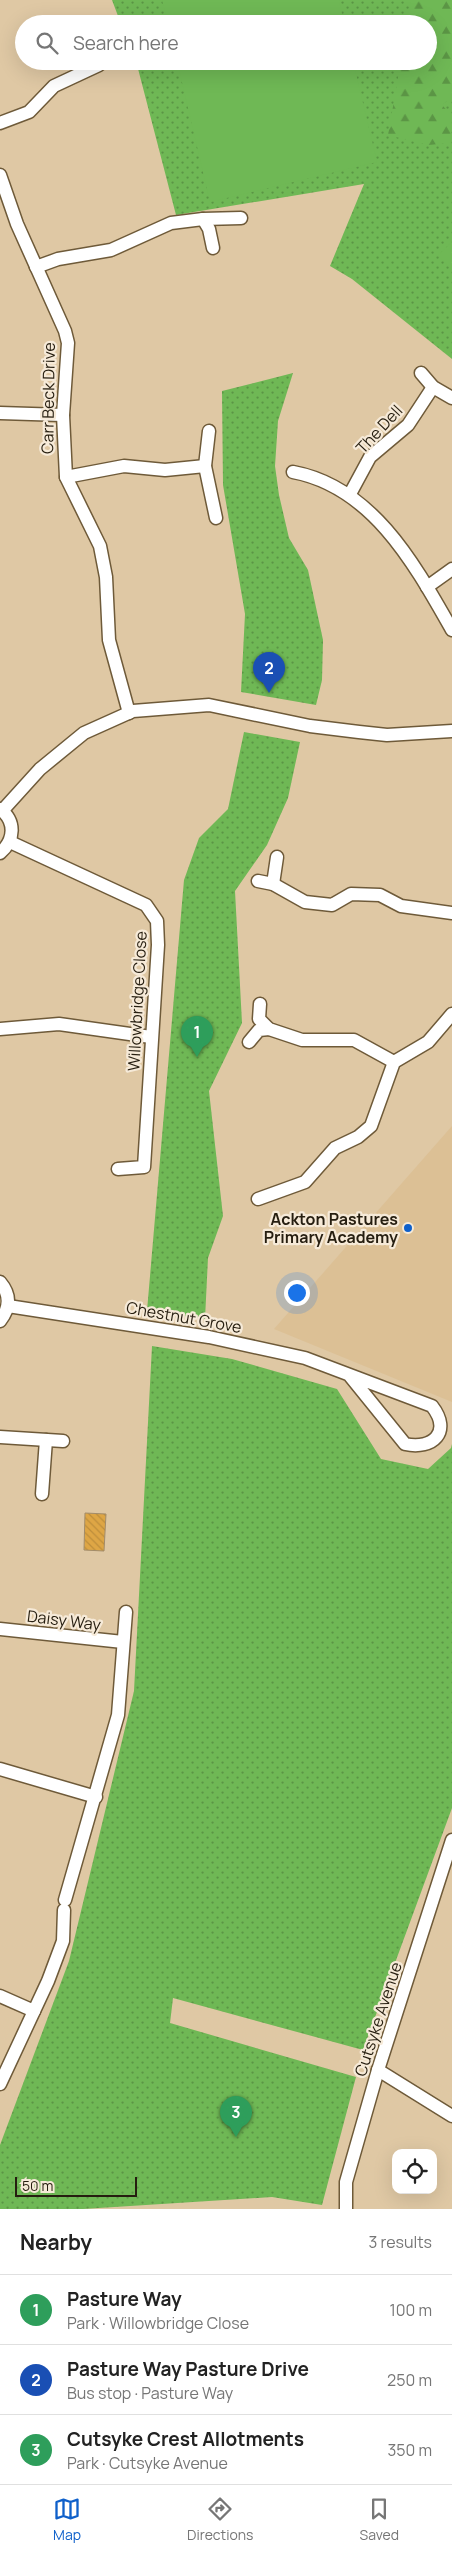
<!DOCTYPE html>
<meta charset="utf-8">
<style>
:root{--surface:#fff;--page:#f6f6f6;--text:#222;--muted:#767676;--line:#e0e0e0;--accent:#0f60ca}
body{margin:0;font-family:Manrope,sans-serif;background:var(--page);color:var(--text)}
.controls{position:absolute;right:15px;bottom:15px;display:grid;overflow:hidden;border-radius:10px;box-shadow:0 5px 20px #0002}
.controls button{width:45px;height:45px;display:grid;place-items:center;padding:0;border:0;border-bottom:1px solid var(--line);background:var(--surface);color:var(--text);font:25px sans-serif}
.scale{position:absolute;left:15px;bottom:12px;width:122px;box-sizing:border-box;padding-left:5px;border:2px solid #261e10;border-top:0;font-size:14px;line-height:18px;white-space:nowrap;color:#261e10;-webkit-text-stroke:4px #f6ead8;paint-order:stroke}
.you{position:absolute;left:296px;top:1292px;width:18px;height:18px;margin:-12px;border:4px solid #fff;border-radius:50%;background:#1a73e8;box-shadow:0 0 0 8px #1a73e833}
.badge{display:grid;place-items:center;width:32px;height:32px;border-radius:50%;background:var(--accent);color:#fff;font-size:16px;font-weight:700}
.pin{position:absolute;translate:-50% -41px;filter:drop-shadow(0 1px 2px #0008)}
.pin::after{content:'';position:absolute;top:26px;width:18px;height:15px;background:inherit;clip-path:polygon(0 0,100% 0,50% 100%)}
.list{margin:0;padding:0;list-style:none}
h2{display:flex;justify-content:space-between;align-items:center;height:65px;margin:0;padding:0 20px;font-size:21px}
h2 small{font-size:16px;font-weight:400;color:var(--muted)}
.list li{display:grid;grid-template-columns:32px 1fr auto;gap:15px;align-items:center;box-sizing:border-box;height:70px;padding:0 20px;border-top:1px solid var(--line)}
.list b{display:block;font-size:19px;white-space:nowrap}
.list p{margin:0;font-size:16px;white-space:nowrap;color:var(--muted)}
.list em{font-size:16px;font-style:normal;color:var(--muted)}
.icon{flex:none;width:28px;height:28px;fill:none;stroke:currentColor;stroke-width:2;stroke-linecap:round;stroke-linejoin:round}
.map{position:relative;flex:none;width:452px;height:2209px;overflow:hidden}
.search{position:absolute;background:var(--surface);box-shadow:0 5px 20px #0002;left:15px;right:15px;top:15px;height:55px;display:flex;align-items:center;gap:12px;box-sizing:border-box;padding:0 18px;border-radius:28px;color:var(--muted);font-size:19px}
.sheet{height:275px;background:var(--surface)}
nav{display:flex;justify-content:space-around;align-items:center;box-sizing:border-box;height:70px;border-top:1px solid var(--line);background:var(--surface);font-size:14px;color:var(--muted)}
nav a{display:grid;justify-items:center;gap:2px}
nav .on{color:var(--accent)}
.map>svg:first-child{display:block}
.built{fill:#dcc095}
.green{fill:url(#green-dots)}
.forest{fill:url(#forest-firs)}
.pitch{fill:#6fb855}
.building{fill:url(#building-back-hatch);stroke:#a28c6a}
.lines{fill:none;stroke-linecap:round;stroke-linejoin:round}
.street-casing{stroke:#6e5a39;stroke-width:15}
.street{stroke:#fff;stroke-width:12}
.poi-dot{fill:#0f60ca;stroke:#f6ead8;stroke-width:2}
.labels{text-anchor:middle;stroke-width:4.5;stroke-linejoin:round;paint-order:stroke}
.street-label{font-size:16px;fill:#261e10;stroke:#f6ead8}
.poi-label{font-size:16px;font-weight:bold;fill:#261e10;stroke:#f6ead8;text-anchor:end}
</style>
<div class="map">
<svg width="452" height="2209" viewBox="0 0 452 2209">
<defs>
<pattern id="green-dots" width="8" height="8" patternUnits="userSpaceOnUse" patternTransform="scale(1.25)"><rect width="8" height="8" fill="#6fb855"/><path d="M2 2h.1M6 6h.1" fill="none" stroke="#5b9545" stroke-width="1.8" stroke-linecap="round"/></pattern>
<pattern id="forest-firs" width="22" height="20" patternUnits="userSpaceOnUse" patternTransform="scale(1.25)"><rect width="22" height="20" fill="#6fb855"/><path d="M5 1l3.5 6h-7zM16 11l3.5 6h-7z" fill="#5b9545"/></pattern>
<pattern id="building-back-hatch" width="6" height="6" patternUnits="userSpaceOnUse" patternTransform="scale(1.25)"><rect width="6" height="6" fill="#dea645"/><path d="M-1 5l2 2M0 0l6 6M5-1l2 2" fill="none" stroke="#be8e3b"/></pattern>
</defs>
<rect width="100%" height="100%" fill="#dfc8a4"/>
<path class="built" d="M452,1126V1402L274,1329Z"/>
<g class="green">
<path d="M112,0H452V359L352,279L330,266L364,184L176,215L136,61H428V24H121Z"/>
<path d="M293,373L278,421L275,466L279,495L289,538L308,570L323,640L322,680L316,705L241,692L245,614L223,485L222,391Z"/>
<path d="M244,732L300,742L288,798L267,845L235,891L242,1023L209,1091L223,1216L208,1258L205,1319L147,1311L184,880L199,838L228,809Z"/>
<path d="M152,1346L232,1359L337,1389L381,1459L428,1469L451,1448L452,1444V1808L363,2050L173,1998L170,2023L356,2077L322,2205L272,2197L83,2209H0V2145L69,1961L134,1691Z"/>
</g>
<path class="forest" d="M411,0H452V97L442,105L452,116L450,143L428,145L388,135L401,61H428V24H407Z"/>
<g class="pitch">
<path d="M162,0H339L344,24H168Z"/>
<path d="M177,61H353L377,162L210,202Z"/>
<path d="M452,242V270L438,255Z"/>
</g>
<path class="building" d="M85,1513L106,1514L104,1551L84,1550Z"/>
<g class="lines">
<g class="street-casing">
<g id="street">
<path d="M0,123L29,112L54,86L99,65"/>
<path d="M0,175L17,224L65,331L68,343L63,415L66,477L100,546L106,577L109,640L129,713"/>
<path d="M203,219L209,229L213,248"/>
<path d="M36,267L58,259L111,250L171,223L203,219L241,218"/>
<path d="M421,373L433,387L452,398"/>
<path d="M0,413L63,415"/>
<path d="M209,431L205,466L216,518"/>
<path d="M293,472C373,487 415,565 452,630"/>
<path d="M66,477L124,466L165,470L205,466"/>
<path d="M350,494L370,457L408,425L433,387"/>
<path d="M427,587L452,569"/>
<path d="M0,809C16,821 15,840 0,853"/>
<path d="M2,811L40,769L84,733L133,711L209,705L310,726L359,732L387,735L452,731"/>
<path d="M10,842L146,905L157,921L158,945L144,1167L118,1169"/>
<path d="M258,881L273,884L305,902L332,905L351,894L380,895L401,906L452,913"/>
<path d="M273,884L277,857"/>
<path d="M260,1004L259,1019L269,1029L302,1040H354L394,1062"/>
<path d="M0,1029L59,1024L151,1037"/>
<path d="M249,1042L259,1030L269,1029"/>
<path d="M258,1199L305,1182L335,1148L358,1137L371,1126L394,1062L428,1042L452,1014"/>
<path d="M0,1282C11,1295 10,1308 0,1321"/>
<path d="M8,1306L209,1337L305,1358L432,1406C452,1432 433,1450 405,1444L350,1376"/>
<path d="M0,1437L63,1441"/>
<path d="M42,1494L46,1440"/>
<path d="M0,1629L123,1642"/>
<path d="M0,1769L96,1797"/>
<path d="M65,1900L118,1715L126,1612"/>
<path d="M0,1996L34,2011"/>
<path d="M378,2070L452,2116"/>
<path d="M0,2084L48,1981L63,1941L64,1910"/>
<path d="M346,2209V2182L378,2070L452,1840"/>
</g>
</g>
<use href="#street" class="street"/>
</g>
<circle class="poi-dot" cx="408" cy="1228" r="5"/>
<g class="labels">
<g class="street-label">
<text transform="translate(48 398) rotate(-89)" y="6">Carr Beck Drive</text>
<text transform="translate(379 429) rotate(-47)" y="6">The Dell</text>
<text transform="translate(137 1001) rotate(-87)" y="6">Willowbridge Close</text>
<text transform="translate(184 1317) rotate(10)" y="6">Chestnut Grove</text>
<text transform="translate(64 1620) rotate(7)" y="6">Daisy Way</text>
<text transform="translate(378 2019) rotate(-72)" y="6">Cutsyke Avenue</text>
</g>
<g class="poi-label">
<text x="398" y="1225">Ackton Pastures<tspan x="398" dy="18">Primary Academy</tspan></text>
</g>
</g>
</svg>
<div class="controls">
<button><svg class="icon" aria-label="locate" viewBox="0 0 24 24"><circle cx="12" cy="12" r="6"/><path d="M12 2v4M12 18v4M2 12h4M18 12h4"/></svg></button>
</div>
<div class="scale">50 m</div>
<div class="you"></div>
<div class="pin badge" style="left:197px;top:1057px;background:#2e9e5b">1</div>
<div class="pin badge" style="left:269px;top:693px;background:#1a4fb4">2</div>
<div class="pin badge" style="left:236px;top:2137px;background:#2e9e5b">3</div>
<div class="search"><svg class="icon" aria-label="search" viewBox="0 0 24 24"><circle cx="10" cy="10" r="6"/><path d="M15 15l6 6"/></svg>Search here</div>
</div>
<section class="sheet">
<h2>Nearby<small>3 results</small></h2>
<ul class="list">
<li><span class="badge" style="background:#2e9e5b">1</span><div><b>Pasture Way</b><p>Park · Willowbridge Close</p></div><em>100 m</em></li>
<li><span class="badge" style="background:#1a4fb4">2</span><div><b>Pasture Way Pasture Drive</b><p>Bus stop · Pasture Way</p></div><em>250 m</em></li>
<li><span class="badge" style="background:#2e9e5b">3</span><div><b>Cutsyke Crest Allotments</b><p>Park · Cutsyke Avenue</p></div><em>350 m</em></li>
</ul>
</section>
<nav>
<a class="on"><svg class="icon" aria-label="map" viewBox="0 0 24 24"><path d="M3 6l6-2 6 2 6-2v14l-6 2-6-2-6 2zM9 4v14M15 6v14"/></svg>Map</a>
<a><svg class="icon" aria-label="directions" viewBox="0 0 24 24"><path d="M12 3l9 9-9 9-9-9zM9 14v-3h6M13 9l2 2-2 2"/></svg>Directions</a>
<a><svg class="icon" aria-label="saved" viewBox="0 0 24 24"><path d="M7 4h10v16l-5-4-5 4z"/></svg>Saved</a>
</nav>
